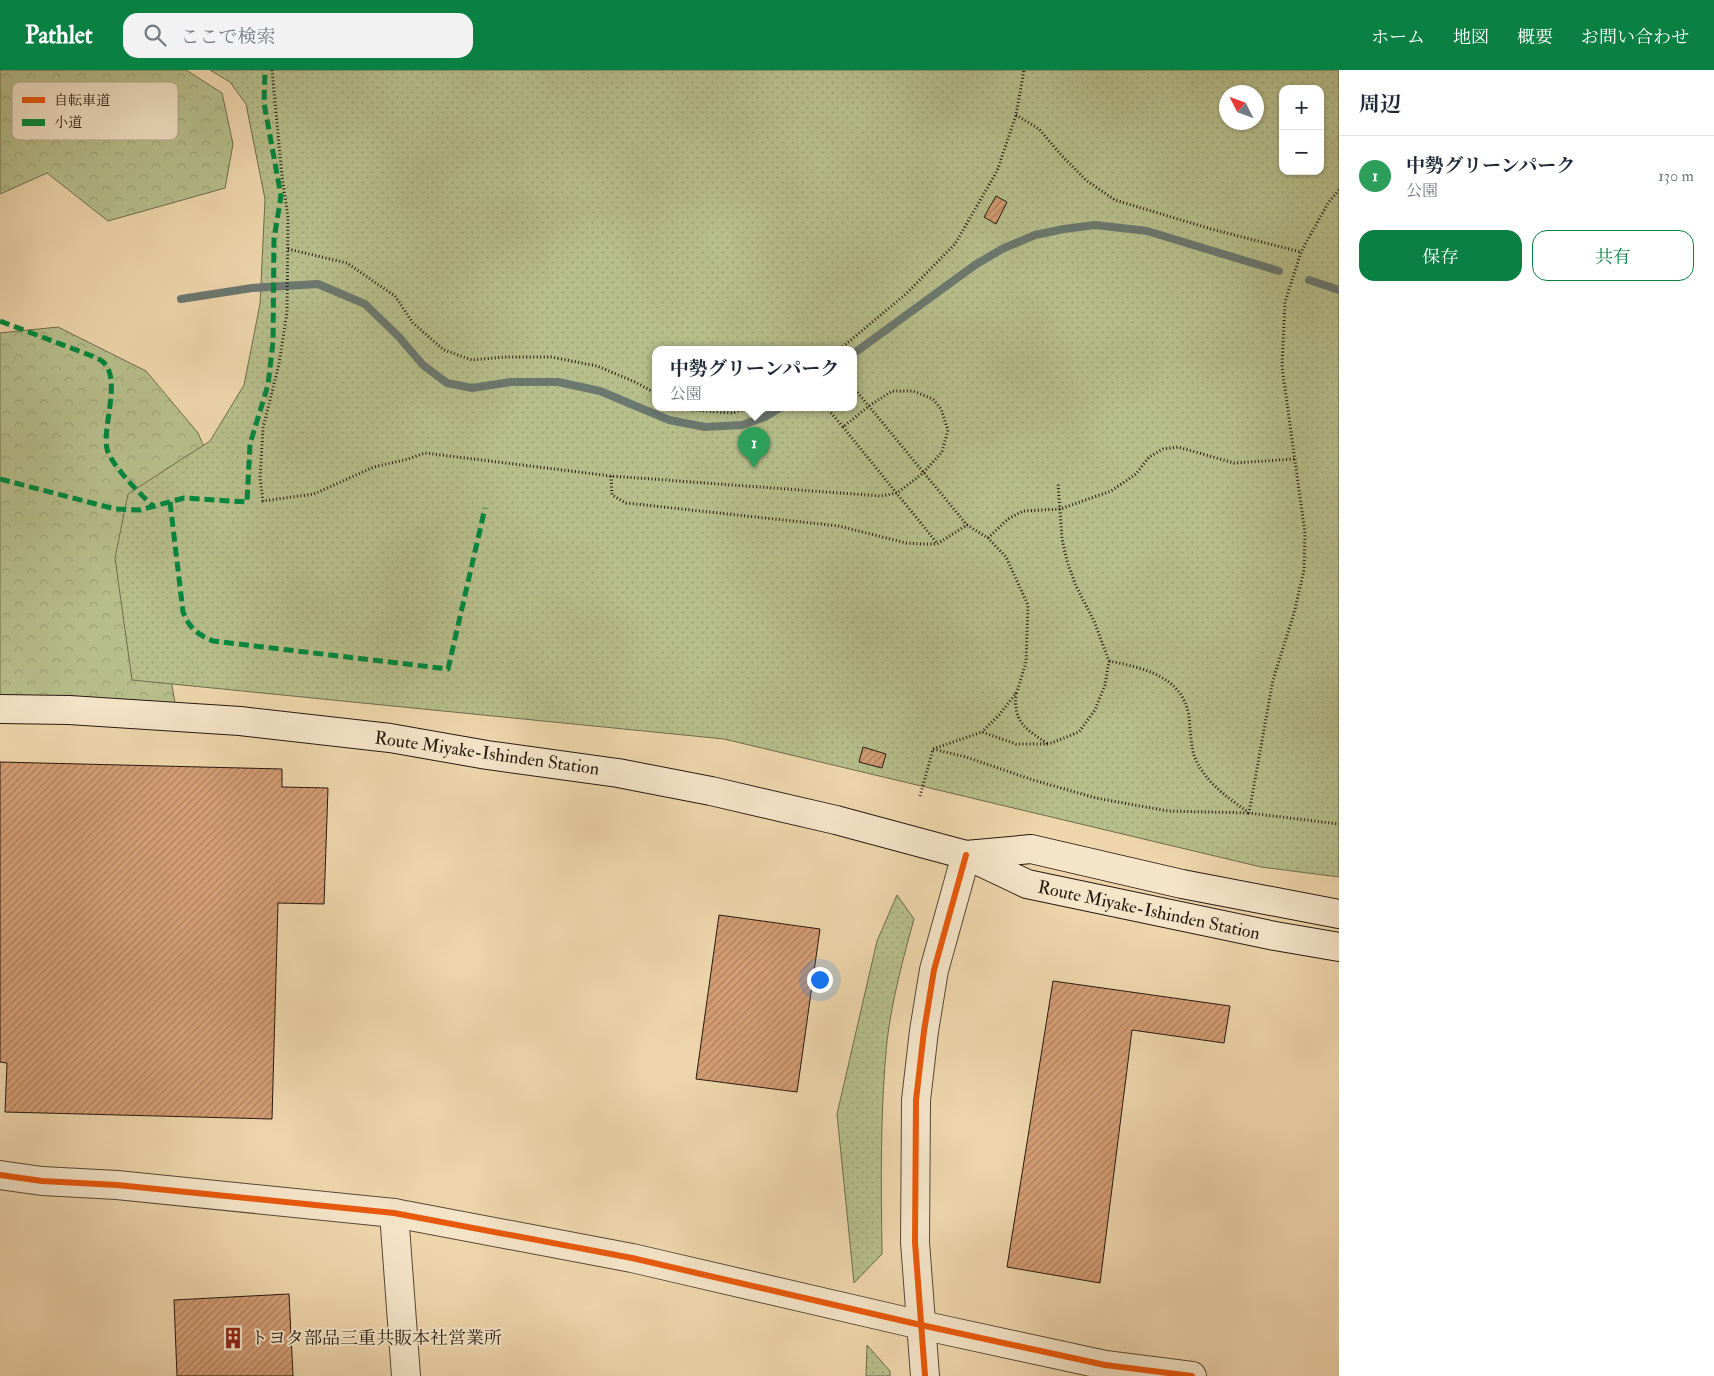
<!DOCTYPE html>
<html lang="ja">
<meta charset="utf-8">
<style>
:root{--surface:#fff;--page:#f2f2f3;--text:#1f2937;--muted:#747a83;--line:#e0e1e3;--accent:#0b8043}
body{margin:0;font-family:"IM FELL Double Pica","Noto Serif JP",serif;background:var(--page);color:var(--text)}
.controls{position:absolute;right:15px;top:15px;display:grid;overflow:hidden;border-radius:10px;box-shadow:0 1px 4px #0004}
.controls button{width:45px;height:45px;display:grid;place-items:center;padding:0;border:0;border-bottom:1px solid var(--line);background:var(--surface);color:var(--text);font:25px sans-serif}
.compass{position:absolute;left:1219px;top:15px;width:45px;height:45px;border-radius:50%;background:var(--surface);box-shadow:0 1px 4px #0004;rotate:312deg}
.you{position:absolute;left:819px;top:909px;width:18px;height:18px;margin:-12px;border:4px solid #fff;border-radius:50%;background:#1a73e8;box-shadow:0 0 0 8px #1a73e833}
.badge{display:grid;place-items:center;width:32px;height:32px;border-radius:50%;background:var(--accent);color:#fff;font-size:16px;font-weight:700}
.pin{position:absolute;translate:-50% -41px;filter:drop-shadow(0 1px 2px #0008)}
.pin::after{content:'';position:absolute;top:26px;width:18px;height:15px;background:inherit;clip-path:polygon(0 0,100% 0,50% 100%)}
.popup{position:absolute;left:652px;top:276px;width:205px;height:65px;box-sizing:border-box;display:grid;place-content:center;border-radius:10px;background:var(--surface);filter:drop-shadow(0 1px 4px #0005);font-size:16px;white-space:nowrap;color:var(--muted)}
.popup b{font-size:19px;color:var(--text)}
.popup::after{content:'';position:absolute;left:50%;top:100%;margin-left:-10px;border:10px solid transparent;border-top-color:var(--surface)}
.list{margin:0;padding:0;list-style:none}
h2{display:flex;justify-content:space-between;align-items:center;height:65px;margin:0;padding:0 20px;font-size:21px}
h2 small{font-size:16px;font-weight:400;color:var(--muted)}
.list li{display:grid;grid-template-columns:32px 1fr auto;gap:15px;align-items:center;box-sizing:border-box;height:80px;padding:0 20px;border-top:1px solid var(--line)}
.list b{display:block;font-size:19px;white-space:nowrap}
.list p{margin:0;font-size:16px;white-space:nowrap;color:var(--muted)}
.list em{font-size:16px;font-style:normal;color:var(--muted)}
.actions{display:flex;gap:10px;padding:15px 20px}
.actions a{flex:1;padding:11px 0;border:1px solid var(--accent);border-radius:15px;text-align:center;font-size:18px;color:var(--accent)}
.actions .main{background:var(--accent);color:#fff}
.icon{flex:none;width:28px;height:28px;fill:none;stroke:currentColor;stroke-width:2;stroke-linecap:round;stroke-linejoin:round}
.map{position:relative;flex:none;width:1339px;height:1306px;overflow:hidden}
header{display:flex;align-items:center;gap:30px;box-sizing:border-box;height:70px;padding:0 25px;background:var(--accent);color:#fff}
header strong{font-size:24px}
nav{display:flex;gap:28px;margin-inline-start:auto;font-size:18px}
.search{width:350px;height:45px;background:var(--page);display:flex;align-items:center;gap:12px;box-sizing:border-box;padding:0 18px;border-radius:15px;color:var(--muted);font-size:19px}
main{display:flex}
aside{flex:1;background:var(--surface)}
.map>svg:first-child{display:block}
.forest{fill:url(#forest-crowns);stroke:#6e6c4d}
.park{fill:url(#park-dots);stroke:#6e6c4d;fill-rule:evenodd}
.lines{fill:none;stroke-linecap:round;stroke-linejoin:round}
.stream{stroke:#6b786f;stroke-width:8}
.building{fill:url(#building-hatch);stroke:#25190f}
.tertiary-casing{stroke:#574836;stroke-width:30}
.secondary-casing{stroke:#25190f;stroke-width:30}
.path{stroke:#25190f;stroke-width:3;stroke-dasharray:1 2.5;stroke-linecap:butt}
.tertiary{stroke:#f4e4c8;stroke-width:28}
.secondary{stroke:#f4e4c8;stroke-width:28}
.quiet{stroke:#00873e;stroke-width:5;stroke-dasharray:10 5;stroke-linecap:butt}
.cycleway-casing{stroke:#f4e4c8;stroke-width:9}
.cycleway{stroke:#e8590c;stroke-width:6}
.labels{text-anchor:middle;stroke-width:4;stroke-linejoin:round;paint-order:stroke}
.street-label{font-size:18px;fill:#25190f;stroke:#f4e4c8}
.poi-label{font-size:18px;fill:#25190f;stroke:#f4e4c8;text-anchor:start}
.key{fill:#f4e4c8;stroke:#b6a790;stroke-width:1}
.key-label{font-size:14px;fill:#25190f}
</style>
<header>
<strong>Pathlet</strong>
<div class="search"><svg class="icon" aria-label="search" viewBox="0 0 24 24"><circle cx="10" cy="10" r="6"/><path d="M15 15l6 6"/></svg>ここで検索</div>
<nav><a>ホーム</a><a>地図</a><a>概要</a><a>お問い合わせ</a></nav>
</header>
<main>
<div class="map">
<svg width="1339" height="1306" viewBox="0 0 1339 1306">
<defs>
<pattern id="forest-crowns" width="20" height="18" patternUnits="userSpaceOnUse" patternTransform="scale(1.25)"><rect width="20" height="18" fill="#b6be8b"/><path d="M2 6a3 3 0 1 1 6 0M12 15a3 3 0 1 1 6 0" fill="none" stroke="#9ca377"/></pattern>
<pattern id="park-dots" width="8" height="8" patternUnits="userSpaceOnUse" patternTransform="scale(1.25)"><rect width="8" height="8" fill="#b6be8b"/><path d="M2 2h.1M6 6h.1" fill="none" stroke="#9ca377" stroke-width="1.8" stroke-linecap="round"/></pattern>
<pattern id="building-hatch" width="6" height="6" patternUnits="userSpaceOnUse" patternTransform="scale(1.25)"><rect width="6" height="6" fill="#d49d74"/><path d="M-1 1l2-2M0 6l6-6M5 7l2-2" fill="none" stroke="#ac7f5e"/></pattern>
</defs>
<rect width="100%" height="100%" fill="#eed5ab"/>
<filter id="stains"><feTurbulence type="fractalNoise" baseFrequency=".004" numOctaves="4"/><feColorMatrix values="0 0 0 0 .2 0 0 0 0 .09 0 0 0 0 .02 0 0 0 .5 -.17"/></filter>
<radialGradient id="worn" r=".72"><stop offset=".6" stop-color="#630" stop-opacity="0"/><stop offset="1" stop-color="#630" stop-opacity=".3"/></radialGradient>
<g class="forest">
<path d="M0,0H186L222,23L233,74L225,118L108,151L47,103L0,124Z"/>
<path d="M58,257L146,301L198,363L221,416L149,483L175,633L0,627V263Z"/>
</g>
<g class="park">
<path d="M210,0H1339V807L1261,797L724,669L132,610L115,488L128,424L210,371L244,315L260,234L265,129L246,34L230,12ZM1283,19H1320V101H1283ZM1226,22H1256V52H1226ZM655,279H853V337H655Z"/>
<path d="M897,825L914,849C903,889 892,930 887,971C880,1042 881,1113 882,1184L854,1213L837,1044L877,871Z"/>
<path d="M867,1275L890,1301V1306H866Z"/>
</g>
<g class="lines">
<g class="stream">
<path d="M1309,210L1339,220"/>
<path d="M181,229L252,218L318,214L365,234L399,267L423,295L447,313L472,318L511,312H558L600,321L669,350L705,357L742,355L765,347L781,337"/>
<path d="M853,284L975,195L1002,179L1035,165L1064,159L1095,155L1147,161L1279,201"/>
</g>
</g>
<g class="building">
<path d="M996,126L1007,132L996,154L984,147Z"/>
<path d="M863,677L886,684L882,698L859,692Z"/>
<path d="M0,692L282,699V717L328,718L324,834L278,833L272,1049L5,1042L7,993L0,992Z"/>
<path d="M719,845L820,859L797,1022L696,1009Z"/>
<path d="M1053,911L1230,936L1224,973L1132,960L1100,1213L1007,1197Z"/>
<path d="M289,1224L293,1306H177L174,1230Z"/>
</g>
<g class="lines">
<g class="tertiary-casing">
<g id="tertiary">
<path d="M0,1105L42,1111L117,1115L394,1143L632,1188L921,1255L1105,1295L1192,1306"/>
<path d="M394,1143L406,1306"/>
<path d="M925,1306L915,1172L916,1030L924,961L934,900L966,785"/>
</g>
</g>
<g class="secondary-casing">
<g id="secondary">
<path d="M0,639L69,640L240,651L390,668L487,685L618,703L711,721L836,750L966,785L1027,814L1275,866L1339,877"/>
<path d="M966,785L1031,779L1182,814L1339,844"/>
</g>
</g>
<g class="path">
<path d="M272,0L282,106L288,147L287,242L279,294L263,358L260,408L263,431L314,424L374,397L408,389L425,383L611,406L881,426L897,423L923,403L942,382L948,360L941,339L933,329L913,321H892L869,336L843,357L826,337"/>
<path d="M1016,45L1039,59L1062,86L1087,111L1115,130L1211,159L1301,182"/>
<path d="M1339,120L1328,133L1301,182L1285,232L1282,297L1305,463L1304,500L1294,543L1273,610L1249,743L1339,754"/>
<path d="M288,179L347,193L395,226L413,253L444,280L472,290L505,287H551L597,296L635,312L655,323"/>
<path d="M840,279L906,224L955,174L997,101L1016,45L1024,0"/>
<path d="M853,317L967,455"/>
<path d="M686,337L693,340L733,343L750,337"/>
<path d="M843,357L937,473"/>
<path d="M611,406L612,425L626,433L839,456L906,473L922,474H937L967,455L988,468L1006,487L1028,535L1026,592L1017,622L999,645L982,662"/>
<path d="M988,468L1008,449L1023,441L1060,439L1111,421L1136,404L1149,387L1163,379L1178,377L1234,393L1295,389"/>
<path d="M1109,591C1144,598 1182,606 1189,646C1190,657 1191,679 1195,688C1206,713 1227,727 1248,742"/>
<path d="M1016,623C1013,653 1026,659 1048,674"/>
<path d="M933,679L982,662L1016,674H1049L1079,662L1095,640L1105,615L1109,591L1094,551L1076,516L1067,491L1062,469L1058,413"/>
<path d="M920,726L933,679L966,687L1033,710L1096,728L1168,741L1249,743"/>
</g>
<use href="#tertiary" class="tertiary"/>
<use href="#secondary" class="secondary"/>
<g class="quiet">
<path d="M0,251L92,286C95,288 100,289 103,292C122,308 102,357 107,379C111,395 140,424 153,436"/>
<path d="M0,409L115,439L140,440L184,428L247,432L250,374L268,315L273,272L274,169L281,126L264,33L265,0"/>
<path d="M170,432L183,542C190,559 197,564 213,571L448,599L485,438"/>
</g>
<g class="cycleway-casing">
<g id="cycleway">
<path d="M0,1105L42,1111L117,1115L394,1143L632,1188L921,1255L1105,1295L1192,1306"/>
<path d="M925,1306L915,1172L916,1030L924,961L934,900L966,785"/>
</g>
</g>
<use href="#cycleway" class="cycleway"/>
</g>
<defs>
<g id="building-bare" transform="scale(1.725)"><path d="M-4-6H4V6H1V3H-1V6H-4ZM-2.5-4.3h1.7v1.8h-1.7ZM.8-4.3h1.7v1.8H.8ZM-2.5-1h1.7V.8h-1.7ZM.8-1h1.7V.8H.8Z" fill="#8f2418" stroke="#f4e4c8" stroke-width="2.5" paint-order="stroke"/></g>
</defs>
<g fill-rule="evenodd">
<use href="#building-bare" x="233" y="1268"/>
</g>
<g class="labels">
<g class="street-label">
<text transform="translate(487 683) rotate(8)" y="6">Route Miyake-Ishinden Station</text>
<text transform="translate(1149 840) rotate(12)" y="6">Route Miyake-Ishinden Station</text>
</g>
<g class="poi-label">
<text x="250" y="1274">トヨタ部品三重共販本社営業所</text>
</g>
</g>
<rect x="12" y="12" width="166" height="58" rx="8" class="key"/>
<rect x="22" y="27" width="23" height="6" fill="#e8590c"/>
<rect x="22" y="49" width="23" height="7" fill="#00873e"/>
<g class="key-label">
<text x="54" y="35">自転車道</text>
<text x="54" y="57">小道</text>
</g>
<rect width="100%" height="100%" filter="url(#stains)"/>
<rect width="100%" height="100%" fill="url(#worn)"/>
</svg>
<div class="controls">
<button>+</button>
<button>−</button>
</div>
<svg class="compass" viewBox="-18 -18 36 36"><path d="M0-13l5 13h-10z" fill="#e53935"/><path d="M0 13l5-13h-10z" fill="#747a83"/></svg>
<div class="you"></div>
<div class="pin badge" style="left:754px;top:398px;background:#2e9e5b">1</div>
<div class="popup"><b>中勢グリーンパーク</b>公園</div>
</div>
<aside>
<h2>周辺<small></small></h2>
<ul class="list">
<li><span class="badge" style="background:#2e9e5b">1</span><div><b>中勢グリーンパーク</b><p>公園</p></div><em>130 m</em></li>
</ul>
<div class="actions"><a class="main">保存</a><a>共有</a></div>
</aside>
</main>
